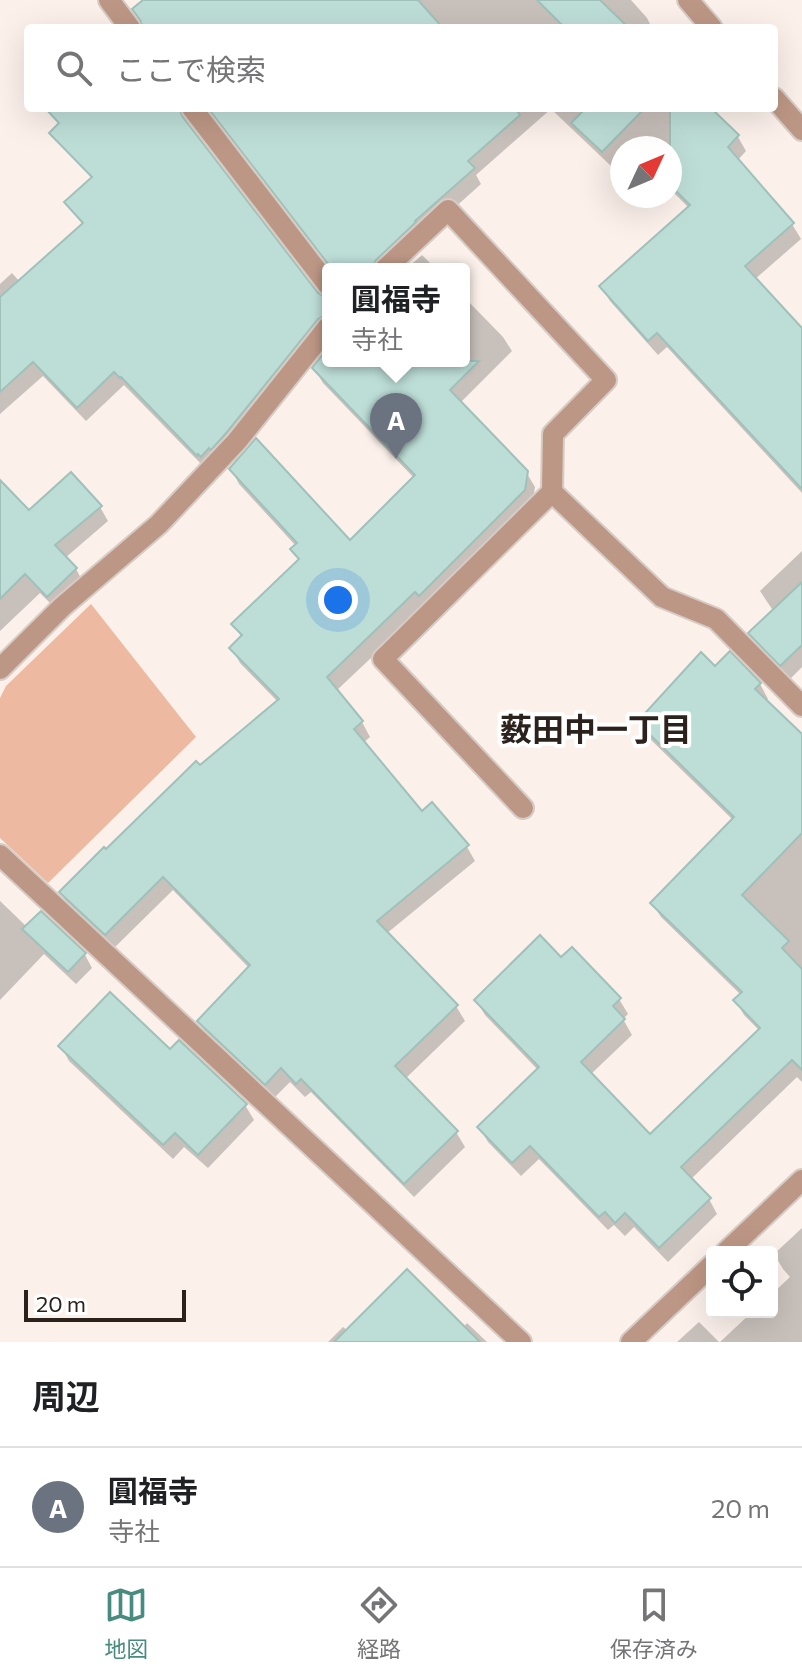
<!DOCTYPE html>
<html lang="ja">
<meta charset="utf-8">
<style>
:root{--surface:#fff;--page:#f6f6f6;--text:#202124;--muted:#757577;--line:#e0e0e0;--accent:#488c7f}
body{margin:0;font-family:Commissioner,"Noto Sans JP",sans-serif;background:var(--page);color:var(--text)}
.controls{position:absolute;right:24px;bottom:24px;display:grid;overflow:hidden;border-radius:8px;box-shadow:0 8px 32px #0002}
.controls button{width:72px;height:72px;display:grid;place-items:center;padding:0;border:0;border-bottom:2px solid var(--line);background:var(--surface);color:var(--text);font:40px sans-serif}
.compass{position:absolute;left:610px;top:136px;width:72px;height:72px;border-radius:50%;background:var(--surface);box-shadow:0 8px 32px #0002;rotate:46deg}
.scale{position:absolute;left:24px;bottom:20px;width:162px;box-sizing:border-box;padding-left:8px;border:4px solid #2c221d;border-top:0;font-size:22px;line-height:28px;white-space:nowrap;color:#2c221d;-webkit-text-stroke:6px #fff;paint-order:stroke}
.you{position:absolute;left:338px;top:600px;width:28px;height:28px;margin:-20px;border:6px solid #fff;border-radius:50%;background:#1a73e8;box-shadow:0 0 0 12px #1a73e833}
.badge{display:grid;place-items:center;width:52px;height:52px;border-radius:50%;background:var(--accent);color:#fff;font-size:26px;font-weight:700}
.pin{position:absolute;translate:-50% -66px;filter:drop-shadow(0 2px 4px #0008)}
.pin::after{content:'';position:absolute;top:42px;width:28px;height:24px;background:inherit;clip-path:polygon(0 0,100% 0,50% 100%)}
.popup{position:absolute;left:322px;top:263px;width:148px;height:104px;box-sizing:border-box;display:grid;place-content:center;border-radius:8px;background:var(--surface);filter:drop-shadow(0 2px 6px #0005);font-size:26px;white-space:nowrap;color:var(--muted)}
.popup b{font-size:30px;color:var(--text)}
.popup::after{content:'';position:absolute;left:50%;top:100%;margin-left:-16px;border:16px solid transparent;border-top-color:var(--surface)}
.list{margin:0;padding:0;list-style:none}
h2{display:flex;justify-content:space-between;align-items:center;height:104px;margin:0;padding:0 32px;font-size:34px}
h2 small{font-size:26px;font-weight:400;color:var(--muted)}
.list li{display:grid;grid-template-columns:52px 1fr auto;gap:24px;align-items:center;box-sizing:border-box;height:120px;padding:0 32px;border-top:2px solid var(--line)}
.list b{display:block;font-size:30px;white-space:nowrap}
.list p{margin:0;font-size:26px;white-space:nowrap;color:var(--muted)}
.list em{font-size:26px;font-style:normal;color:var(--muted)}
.icon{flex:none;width:44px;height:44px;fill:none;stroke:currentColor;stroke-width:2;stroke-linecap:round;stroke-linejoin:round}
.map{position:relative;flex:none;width:802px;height:1342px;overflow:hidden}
.search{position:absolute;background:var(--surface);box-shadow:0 8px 32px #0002;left:24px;right:24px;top:24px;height:88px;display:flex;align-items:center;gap:20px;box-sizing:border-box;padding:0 28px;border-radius:8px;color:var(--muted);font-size:30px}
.sheet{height:224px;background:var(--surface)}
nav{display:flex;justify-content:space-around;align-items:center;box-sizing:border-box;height:112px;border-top:2px solid var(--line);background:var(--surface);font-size:22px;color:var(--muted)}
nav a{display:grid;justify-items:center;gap:4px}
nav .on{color:var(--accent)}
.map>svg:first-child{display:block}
.green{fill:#edb9a0}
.shadow{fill:#0003}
.building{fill:#bdded7;stroke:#a0c1b9;stroke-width:2}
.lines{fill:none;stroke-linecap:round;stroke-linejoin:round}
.minor-casing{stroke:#d6cbc5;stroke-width:24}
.minor{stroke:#bd9785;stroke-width:20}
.labels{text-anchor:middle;stroke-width:8;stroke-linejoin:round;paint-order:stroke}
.neighbourhood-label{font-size:32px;font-weight:bold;fill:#2c221d;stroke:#fff}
</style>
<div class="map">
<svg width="802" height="1342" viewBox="0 0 802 1342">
<rect width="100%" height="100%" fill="#fbf0ea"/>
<path class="green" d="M91,604L196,737L48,883L0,838V698L6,686Z"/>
<g class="shadow">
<path d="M146,0H631L647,18L652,28H145Z"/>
<path d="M145,108H708L738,137L746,151L737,161L792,224L801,239L754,280L802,331V493L667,347L658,355L610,301L601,286L689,208L670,189V148H622V155L611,166L551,109L476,175L481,184L422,237L390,269H331L213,115L208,111L200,109L191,113L186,125L316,294L328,299V332L206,469L124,385L86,421L43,376L0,414V284L12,273L20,282L83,225L67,202L92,180L85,168Z"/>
<path d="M422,255L436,269H406Z"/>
<path d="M464,297L503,337L512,351L460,403L526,472L535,487L532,506L336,691L362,722L370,737L363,743L421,814L467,847L475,861L386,934L456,1006L465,1021L405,1079L456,1132L465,1147L414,1197L311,1092L305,1097L290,1082L274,1098L208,1036L199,1021L249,968L173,890L114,948L70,907L61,893L199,768L278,702L240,663L232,649L242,638L234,625L299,561L292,549L296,546L239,484L231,469L350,543L414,478L323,383L314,368L328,351V361H464Z"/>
<path d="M0,483L29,513L100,507L108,521L65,558L76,569L84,584L57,610L40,593L0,631Z"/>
<path d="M802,551V667L790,679L759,648L751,634L774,612L760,591Z"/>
<path d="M715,669L760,684L768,699L766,701L802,737V1082L797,1077L690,1180L709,1199L717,1214L668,1262L634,1227L625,1236L614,1225L608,1230L539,1159L521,1176L488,1142L479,1127L538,1070L485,1015L476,1000L561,960L619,999L628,1014L623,1019L632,1035L590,1075L649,1137L760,1031L744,1015L736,1001L741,995L661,917L652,903L734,821L648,737L639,722Z"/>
<path d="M0,901L27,927L41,913L85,955L92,968L76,984L44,954L0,1000Z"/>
<path d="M61,1046L170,1052L245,1105L254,1120L208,1168L184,1147L173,1159L69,1061Z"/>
<path d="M802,1228V1342H720L752,1312H772V1294L790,1277L783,1269L774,1254Z"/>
<path d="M699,1322L719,1342H677Z"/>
<path d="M467,1323L487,1342H328L343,1327L348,1331L463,1328Z"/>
</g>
<g class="building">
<path d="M143,0H418L443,28H143L140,20L132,9Z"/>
<path d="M537,0H600L629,28H565Z"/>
<path d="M45,108H179L182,116L318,293L328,298V314L318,319L227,432L211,450L209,448L201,457L198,454L197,456L121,377L120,378L114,372L77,408L33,362L0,392V297L83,223L64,202L92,177L49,133L59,123Z"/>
<path d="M208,108H515L520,115L468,161L475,168L415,221L416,222L376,260L372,269H332Z"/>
<path d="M586,108H645L602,152L571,123Z"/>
<path d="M670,108H711L739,135L728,147L794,223L745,266L802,328V489L657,333L648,341L599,286L690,205L670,185Z"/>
<path d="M328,348V361H479L450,390L528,471L525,490L419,596L415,592L327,677L363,721L354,729L422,811L432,802L469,845L377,921L458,1005L395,1066L458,1131L404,1184L301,1079L296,1084L281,1068L265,1085L197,1021L250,965L163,877L105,935L59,892L104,847L106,849L196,761L200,765L279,699L229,648L242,635L231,624L299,559L290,549L297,543L229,469L256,438L350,540L415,475L312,368Z"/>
<path d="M71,472L102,506L55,545L77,568L47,597L25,574L0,599V480L29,510Z"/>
<path d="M802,582V645L780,666L748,633Z"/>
<path d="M730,651L761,683L755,689L802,734V833L742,895L789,941L782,948L802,969V1070L792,1060L681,1167L711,1198L659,1248L625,1213L615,1223L605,1212L599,1217L530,1146L512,1163L477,1127L539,1067L474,1000L540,935L561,957L572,947L621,998L613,1006L625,1019L581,1062L650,1134L760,1028L733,1000L742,992L650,903L734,817L637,722L701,652L715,666Z"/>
<path d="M41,911L86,953L68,972L22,929Z"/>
<path d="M110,992L170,1049L179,1040L247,1104L198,1155L175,1133L163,1145L58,1046Z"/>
<path d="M407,1269L480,1342H334Z"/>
</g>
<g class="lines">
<g class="minor-casing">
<g id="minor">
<path d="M109,0L130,28"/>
<path d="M688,0L712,28"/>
<path d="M774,98L802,130"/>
<path d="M192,108L328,285"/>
<path d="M385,269L448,210L606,380L553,434L552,492L383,659L523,808"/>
<path d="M552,492L662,597L716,619L802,706"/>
<path d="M0,669L62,607L159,524L237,441L328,327"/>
<path d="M0,855L521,1342"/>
<path d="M726,1252L802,1180"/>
<path d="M631,1342L712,1265"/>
</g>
</g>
<use href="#minor" class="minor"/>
</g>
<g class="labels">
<g class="neighbourhood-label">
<text x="596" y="741">薮田中一丁目</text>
</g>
</g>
</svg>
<div class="controls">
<button><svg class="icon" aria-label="locate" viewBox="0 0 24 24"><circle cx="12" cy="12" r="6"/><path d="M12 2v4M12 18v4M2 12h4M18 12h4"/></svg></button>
</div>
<svg class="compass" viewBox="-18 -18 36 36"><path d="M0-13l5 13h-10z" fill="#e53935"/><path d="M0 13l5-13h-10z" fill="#757577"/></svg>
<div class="scale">20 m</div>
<div class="you"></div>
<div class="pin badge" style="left:396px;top:459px;background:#6b7280">A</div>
<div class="popup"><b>圓福寺</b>寺社</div>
<div class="search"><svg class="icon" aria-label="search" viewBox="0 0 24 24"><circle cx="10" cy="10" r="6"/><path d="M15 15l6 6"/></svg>ここで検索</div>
</div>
<section class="sheet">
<h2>周辺<small></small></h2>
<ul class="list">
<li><span class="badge" style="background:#6b7280">A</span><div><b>圓福寺</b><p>寺社</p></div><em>20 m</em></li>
</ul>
</section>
<nav>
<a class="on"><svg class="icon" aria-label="map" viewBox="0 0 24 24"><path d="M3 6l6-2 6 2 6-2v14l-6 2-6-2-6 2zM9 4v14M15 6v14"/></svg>地図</a>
<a><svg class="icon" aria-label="directions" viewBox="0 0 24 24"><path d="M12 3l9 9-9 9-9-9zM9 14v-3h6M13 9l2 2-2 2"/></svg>経路</a>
<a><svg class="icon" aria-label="saved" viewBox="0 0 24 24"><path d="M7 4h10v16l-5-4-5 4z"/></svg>保存済み</a>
</nav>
